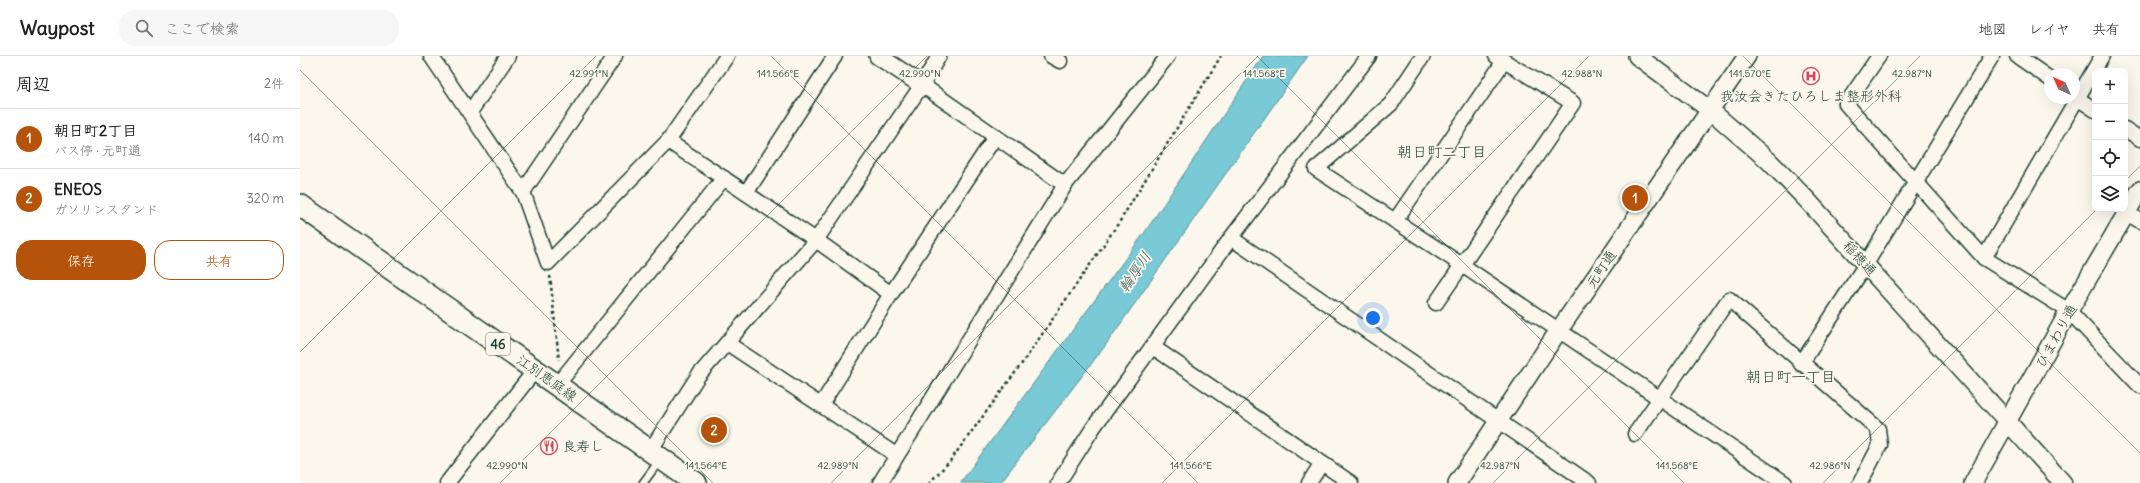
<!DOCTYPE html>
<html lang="ja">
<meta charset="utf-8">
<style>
:root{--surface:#fff;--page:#f6f6f6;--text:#202124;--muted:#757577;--line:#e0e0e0;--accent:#b45309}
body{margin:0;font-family:Delius,"Klee One",sans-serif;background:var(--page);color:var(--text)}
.controls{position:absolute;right:12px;top:12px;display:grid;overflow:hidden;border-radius:8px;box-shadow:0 4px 16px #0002}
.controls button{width:36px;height:36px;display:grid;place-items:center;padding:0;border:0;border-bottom:1px solid var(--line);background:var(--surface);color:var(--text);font:20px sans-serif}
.compass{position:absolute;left:1744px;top:12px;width:36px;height:36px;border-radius:50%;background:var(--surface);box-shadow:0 4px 16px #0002;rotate:315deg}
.you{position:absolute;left:1073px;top:262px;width:14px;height:14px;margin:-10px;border:3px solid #fff;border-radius:50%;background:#1a73e8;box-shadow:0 0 0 6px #1a73e833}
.badge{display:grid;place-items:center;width:26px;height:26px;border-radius:50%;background:var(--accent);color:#fff;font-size:13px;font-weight:700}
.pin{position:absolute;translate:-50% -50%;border:2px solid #fff;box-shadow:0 1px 4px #0006}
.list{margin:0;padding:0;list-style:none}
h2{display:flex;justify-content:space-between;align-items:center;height:52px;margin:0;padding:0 16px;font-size:17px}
h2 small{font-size:13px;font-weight:400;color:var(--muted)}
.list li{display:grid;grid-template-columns:26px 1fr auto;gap:12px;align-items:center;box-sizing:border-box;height:60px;padding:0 16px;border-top:1px solid var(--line)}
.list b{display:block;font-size:15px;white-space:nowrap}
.list p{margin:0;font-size:13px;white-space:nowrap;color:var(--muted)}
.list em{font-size:13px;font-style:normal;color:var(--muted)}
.actions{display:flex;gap:8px;padding:12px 16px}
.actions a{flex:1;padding:9px 0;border:1px solid var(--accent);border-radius:16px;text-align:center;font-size:14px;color:var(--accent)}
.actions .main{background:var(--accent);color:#fff}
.icon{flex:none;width:22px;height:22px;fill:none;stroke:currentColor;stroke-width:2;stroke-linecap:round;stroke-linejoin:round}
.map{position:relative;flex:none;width:1840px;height:427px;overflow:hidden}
header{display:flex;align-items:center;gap:24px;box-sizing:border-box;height:56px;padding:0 20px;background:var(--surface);border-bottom:1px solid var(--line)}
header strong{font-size:19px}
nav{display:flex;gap:22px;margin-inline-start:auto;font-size:14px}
.search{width:280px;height:36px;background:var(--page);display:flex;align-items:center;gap:10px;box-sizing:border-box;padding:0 14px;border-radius:16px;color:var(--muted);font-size:15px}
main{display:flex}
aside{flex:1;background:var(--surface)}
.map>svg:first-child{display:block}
.water{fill:#7ac9d6;stroke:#569195}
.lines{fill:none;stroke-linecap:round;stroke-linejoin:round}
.service-casing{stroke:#1f3d34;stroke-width:10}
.minor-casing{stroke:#1f3d34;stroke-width:17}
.tertiary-casing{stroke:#1f3d34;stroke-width:20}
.primary-casing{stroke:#1f3d34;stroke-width:24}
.path{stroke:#1f3d34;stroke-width:2.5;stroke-dasharray:3 3;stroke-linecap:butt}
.service{stroke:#fbf7ec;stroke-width:7}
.minor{stroke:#fbf7ec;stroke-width:14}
.tertiary{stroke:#fbf7ec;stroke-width:17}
.primary{stroke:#fbf7ec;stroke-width:21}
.ticks{fill:none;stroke:#1f3d34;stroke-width:1;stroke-opacity:0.45}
.labels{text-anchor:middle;stroke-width:3.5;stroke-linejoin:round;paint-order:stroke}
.shield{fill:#fbf7ec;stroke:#61756b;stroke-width:1}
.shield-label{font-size:13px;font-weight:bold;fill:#1f3d34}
.poi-label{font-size:14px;fill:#1f3d34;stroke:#fbf7ec}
.street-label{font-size:14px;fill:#1f3d34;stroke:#fbf7ec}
.neighbourhood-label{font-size:15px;fill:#1f3d34;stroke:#fbf7ec}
.water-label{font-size:15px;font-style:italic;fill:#36605c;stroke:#fbf7ec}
.ticks-label{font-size:10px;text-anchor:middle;fill:#1f3d34;stroke:#fbf7ec;stroke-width:3.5;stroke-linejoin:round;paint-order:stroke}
</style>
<header>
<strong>Waypost</strong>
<div class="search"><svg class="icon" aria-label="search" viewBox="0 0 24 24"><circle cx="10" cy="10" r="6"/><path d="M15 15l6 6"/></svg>ここで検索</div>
<nav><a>地図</a><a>レイヤ</a><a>共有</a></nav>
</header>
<main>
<aside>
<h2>周辺<small>2件</small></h2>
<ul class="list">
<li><span class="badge">1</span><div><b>朝日町2丁目</b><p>バス停 · 元町通</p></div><em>140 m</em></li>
<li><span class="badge">2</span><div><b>ENEOS</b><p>ガソリンスタンド</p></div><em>320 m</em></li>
</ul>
<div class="actions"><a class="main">保存</a><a>共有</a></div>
</aside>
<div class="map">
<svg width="1840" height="427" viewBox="0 0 1840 427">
<rect width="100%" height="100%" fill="#fbf7ec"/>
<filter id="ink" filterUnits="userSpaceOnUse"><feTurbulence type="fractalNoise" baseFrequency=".025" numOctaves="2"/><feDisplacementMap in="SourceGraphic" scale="8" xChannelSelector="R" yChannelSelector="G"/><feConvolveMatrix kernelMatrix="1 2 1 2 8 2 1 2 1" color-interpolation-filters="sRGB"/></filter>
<g filter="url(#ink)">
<path class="water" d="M963,0H1008L805,290L700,427H660L845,176Z"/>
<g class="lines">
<g class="service-casing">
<path id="service" d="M343,427L360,404"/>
</g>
<g class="minor-casing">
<g id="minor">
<path d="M131,0L223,136L248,207L368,85L427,0"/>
<path d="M751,0L760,5"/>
<path d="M1123,0L1091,48L1016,113L1162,209L1485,427"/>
<path d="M1579,0L1546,48L1684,202L1769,255L1840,330"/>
<path d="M1717,0L1750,23"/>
<path d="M622,29L765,129"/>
<path d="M1774,40L1795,54"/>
<path d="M170,56L208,0"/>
<path d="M1825,73L1840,83"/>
<path d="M368,85L516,184L591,238"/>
<path d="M223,136L315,0"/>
<path d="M446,137L535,0"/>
<path d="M1827,157L1840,165"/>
<path d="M1095,165L1204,5"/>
<path d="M931,182L1289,427"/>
<path d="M1684,202L1802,0"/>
<path d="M1136,247L1273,47L1196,0"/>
<path d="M427,287L596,399"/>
<path d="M853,291L1051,427"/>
<path d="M1501,308L1566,208L1692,0"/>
<path d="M257,329L424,122"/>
<path d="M521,349L591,238L695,81"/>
<path d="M1335,378L1429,243L1578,373L1580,389L1560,427"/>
<path d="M350,395L398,320L516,184L622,29L639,0"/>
<path d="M147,427L235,314"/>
<path d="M580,427L765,129L868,0"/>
<path d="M758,427L793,372L931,182L1069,0"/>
<path d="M1009,427L1021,408"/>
</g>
</g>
<g class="tertiary-casing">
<g id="tertiary">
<path d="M578,0L622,29"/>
<path d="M1337,0L1410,54L1469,105L1508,145L1763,427"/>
<path d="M1157,427L1259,274L1447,0"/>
<path d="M1673,427L1769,255L1840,134"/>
</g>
</g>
<g class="primary-casing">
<path id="primary" d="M0,149L396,427"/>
</g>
<g class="path">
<path d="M250,220L259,304"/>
<path d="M629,427L650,405L723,306L820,165L921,0"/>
</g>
<use href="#service" class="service"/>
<use href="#minor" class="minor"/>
<use href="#tertiary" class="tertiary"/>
<use href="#primary" class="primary"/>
</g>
</g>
<path class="ticks" d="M471,0L898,427M957,0L1384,427M1443,0L1840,397M0,14L413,427M1825,125L1840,110M0,296L296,0M200,427L627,0M531,427L958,0M862,427L1289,0M1193,427L1620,0M1523,427L1797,153"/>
<defs>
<g id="hospital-ring" transform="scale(0.9)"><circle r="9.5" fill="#fbf7ec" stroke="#d1495b" stroke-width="1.5"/><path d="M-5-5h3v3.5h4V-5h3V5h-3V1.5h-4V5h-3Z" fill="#d1495b"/></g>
<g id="restaurant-ring" transform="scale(0.9)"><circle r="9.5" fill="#fbf7ec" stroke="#d1495b" stroke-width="1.5"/><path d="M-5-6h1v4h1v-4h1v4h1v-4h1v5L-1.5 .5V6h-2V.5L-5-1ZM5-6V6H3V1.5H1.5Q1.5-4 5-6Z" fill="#d1495b"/></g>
</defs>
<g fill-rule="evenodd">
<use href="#hospital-ring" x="1511" y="20"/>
<use href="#restaurant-ring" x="249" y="390"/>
</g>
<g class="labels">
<rect class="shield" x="186" y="277" width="24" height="22" rx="3"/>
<g class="shield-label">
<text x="198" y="293">46</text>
</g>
<g class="poi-label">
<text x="1511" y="45">我汝会きたひろしま整形外科</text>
<text x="262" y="395" text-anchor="start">良寿し</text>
</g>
<g class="street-label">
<text transform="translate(1560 202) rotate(48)" y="5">稲穂通</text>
<text transform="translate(1301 213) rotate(-56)" y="5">元町通</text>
<text transform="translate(1756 280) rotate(-61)" y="5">ひまわり通</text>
<text transform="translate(247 322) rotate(35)" y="5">江別恵庭線</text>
</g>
<g class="neighbourhood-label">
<text x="1142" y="101">朝日町二丁目</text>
<text x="1491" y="326">朝日町一丁目</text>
</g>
<g class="water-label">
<text transform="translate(835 216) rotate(-56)" y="5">輪厚川</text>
</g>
</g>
<g class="ticks-label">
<text x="478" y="21">141.566°E</text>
<text x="964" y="21">141.568°E</text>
<text x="1450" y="21">141.570°E</text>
<text x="1282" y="21">42.988°N</text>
<text x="1612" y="21">42.987°N</text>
<text x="289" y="21">42.991°N</text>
<text x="620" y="21">42.990°N</text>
<text x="207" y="413">42.990°N</text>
<text x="406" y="413">141.564°E</text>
<text x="538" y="413">42.989°N</text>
<text x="891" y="413">141.566°E</text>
<text x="1200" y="413">42.987°N</text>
<text x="1377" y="413">141.568°E</text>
<text x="1530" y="413">42.986°N</text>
</g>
</svg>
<div class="controls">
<button>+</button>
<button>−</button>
<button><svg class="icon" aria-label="locate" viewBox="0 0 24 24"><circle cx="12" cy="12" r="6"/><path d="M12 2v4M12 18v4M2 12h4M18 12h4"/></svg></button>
<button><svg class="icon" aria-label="layers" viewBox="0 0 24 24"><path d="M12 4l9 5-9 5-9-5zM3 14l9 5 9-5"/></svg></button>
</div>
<svg class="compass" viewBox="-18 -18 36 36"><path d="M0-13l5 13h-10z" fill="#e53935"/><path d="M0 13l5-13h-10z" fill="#757577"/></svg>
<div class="you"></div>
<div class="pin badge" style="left:1335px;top:142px">1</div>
<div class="pin badge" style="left:414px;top:374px">2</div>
</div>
</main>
